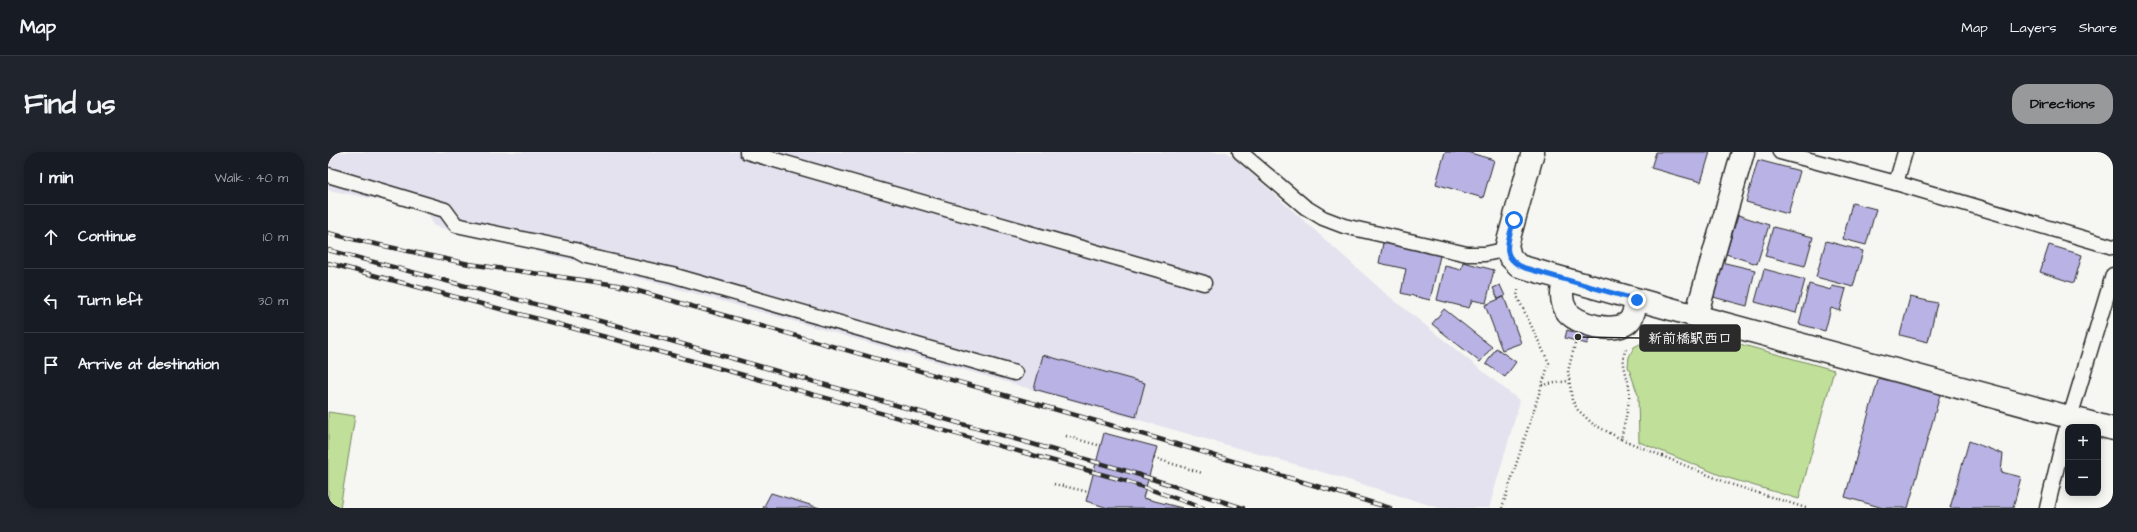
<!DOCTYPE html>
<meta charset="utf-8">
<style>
:root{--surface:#171b24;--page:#20242c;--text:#f1f3f6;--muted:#9ea1a6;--line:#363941;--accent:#98999b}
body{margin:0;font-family:"Architects Daughter","Klee One",sans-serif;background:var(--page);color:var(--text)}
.controls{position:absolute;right:12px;bottom:12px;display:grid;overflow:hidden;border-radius:8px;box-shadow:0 2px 10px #0003}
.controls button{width:36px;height:36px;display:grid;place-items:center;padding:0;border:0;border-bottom:1px solid var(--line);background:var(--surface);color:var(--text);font:20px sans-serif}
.stop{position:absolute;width:12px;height:12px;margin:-9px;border:3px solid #1a73e8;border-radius:50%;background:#fff}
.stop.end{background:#1a73e8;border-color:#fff;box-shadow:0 1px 4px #0008}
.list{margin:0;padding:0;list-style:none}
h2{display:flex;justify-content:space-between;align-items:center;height:52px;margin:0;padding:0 16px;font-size:17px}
h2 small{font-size:13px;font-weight:400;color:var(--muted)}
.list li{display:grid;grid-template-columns:26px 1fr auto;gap:12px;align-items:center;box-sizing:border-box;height:64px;padding:0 16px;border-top:1px solid var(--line)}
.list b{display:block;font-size:15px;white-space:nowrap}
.list em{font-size:13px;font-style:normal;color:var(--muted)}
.icon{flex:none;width:22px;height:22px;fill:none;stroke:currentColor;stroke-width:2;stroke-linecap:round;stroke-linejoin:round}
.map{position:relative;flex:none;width:1785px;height:356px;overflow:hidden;border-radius:16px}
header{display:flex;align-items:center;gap:24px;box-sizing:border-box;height:56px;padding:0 20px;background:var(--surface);border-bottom:1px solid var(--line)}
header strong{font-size:19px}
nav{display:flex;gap:22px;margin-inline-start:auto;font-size:14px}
.intro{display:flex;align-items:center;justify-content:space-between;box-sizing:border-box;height:96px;padding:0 24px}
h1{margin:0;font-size:28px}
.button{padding:10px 18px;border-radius:16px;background:var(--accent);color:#111;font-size:14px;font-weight:700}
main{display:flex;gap:24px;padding:0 24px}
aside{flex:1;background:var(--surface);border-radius:16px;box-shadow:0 2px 10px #0003}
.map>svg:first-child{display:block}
.built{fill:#e4e2ee}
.green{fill:#c0e099;stroke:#768662}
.building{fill:#b9b3e5;stroke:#2b2b2b}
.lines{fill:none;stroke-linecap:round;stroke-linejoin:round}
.service-casing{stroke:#2b2b2b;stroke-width:17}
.minor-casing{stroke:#2b2b2b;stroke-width:25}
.tertiary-casing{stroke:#2b2b2b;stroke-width:25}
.path{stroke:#2b2b2b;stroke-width:2.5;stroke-dasharray:1 3;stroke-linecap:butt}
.service{stroke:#f6f6f2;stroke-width:14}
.minor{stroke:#f6f6f2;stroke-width:22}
.tertiary{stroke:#f6f6f2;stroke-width:22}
.rail-casing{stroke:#2b2b2b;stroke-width:4.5}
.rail{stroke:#f6f6f2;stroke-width:3;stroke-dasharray:9;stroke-linecap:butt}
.route{stroke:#1a73e8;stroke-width:5}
.leader{fill:none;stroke:#2b2b2b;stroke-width:1.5}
.callout-dot{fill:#2b2b2b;stroke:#f6f6f2;stroke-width:1.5}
.callout{fill:#2b2b2b;stroke:#2b2b2b;stroke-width:1.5}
.callout-label{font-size:14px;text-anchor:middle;font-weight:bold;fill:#fff}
</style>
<header>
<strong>Map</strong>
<nav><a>Map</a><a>Layers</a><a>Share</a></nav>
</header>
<div class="intro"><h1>Find us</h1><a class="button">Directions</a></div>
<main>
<aside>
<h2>1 min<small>Walk · 40 m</small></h2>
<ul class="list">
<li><svg class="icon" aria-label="ahead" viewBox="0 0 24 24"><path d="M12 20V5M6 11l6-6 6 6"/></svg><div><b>Continue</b></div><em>10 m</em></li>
<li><svg class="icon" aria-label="left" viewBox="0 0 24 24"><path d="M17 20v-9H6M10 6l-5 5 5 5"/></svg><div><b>Turn left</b></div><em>30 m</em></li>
<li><svg class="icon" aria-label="arrive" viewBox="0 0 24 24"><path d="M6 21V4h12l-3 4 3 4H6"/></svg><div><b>Arrive at destination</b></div></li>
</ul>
</aside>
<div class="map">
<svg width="1785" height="356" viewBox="0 0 1785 356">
<rect width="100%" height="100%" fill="#f6f6f2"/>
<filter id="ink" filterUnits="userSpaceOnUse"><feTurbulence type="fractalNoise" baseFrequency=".025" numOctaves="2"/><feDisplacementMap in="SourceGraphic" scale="8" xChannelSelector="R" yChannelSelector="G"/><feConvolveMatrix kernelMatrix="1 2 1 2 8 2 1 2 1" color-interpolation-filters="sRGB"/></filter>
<g filter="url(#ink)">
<path class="built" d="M0,0H899L1057,141L1192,249L1161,356H1111L1001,322L383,146L258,112L106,74L98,57L0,38Z"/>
<g class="green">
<path d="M1346,177L1394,190L1397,188L1506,218L1471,347L1397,325L1311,290L1310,243L1300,214L1301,205L1306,195L1334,181L1345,184Z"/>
<path d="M0,260L27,264L12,356H0Z"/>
</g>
<g class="building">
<path d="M1117,0H1139L1166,8L1155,46L1108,32Z"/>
<path d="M1328,0H1382L1373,30L1323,16Z"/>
<path d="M1430,8L1472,19L1460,62L1418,50Z"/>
<path d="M1524,51L1548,57L1538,93L1515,87Z"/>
<path d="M1410,63L1441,73L1429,112L1398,102Z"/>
<path d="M1445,75L1485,85L1477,114L1437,104Z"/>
<path d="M1056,86L1113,99L1102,148L1073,141L1078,117L1051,111Z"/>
<path d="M1498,89L1535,99L1525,135L1488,125Z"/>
<path d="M1721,93L1754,103L1746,131L1712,120Z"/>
<path d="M1135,110L1166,118L1158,151L1144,148L1141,156L1109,148L1117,114L1133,118Z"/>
<path d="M1393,110L1427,118L1419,154L1385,145Z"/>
<path d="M1436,117L1477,128L1468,161L1427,150Z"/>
<path d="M1481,132L1503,138L1504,134L1518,137L1512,159L1503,156L1497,179L1471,172Z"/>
<path d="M1172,133L1177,144L1170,147L1165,136Z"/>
<path d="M1176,145L1193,191L1174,198L1157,153Z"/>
<path d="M1582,145L1609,151L1600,190L1572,183Z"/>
<path d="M1116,157L1164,195L1152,210L1104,172Z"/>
<path d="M1239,178L1262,185L1259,192L1237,186Z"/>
<path d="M1168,196L1188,210L1177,225L1158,212Z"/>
<path d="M715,203L817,231L808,265L706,237Z"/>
<path d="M1553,218L1614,236L1580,356H1555L1517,345Z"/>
<path d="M776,281L829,295L815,346L854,356H780L758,349Z"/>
<path d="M1641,289L1675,302L1673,320L1693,325L1685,356H1622Z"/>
<path d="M443,341L492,356H435Z"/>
</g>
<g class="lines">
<g class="service-casing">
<g id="service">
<path d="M419,0L876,131"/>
<path d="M912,0L977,55L995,66L1016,74L1139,102H1157L1171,99L1182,105"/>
<path d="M1452,0L1568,31L1785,95"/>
<path d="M0,23L117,58L128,73L247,98L258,104L344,123L687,221"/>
<path d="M1568,31L1577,0"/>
<path d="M1719,356L1736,285L1785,123"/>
</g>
</g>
<g class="minor-casing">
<g id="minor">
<path d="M1236,128C1234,138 1232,148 1238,158C1246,172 1290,184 1302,168C1306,163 1307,154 1309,148"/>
<path d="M1368,164L1415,0"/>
</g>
</g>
<g class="tertiary-casing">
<path id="tertiary" d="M1205,0L1179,93L1182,105L1191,114L1368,164L1785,277"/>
</g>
<g class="path">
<path d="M1247,192L1240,219L1244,248L1250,258L1265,272L1293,287"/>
<path d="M1298,197C1292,209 1299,222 1301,234C1303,250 1296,271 1293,287L1402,332L1478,356"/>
<path d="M1214,233L1240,229"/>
<path d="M738,284L773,294"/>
<path d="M826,306L874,321"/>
<path d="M726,332L761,340"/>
<path d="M1174,356L1221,211L1189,144L1190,138"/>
</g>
<use href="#service" class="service"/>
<use href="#minor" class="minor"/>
<use href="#tertiary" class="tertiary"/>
<g class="rail-casing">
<g id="rail">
<path d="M0,81L33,89L141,112L289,133L821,284L1062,356"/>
<path d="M0,98L291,174L799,319L915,356"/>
<path d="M0,111L289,188L798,329L875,356"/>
</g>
</g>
<use href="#rail" class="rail"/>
</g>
</g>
<g class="lines" filter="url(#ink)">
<path class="route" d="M1186,68C1180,89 1171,106 1197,116L1309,148"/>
</g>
<path class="leader" d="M1250 185L1312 186"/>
<circle class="callout-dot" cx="1250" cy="185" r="4"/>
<rect class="callout" x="1312" y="173" width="100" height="26" rx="4"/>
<g class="callout-label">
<text x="1362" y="191">新前橋駅西口</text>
</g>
</svg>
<div class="controls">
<button>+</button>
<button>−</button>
</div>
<div class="stop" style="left:1186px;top:68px"></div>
<div class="stop end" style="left:1309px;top:148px"></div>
</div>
</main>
